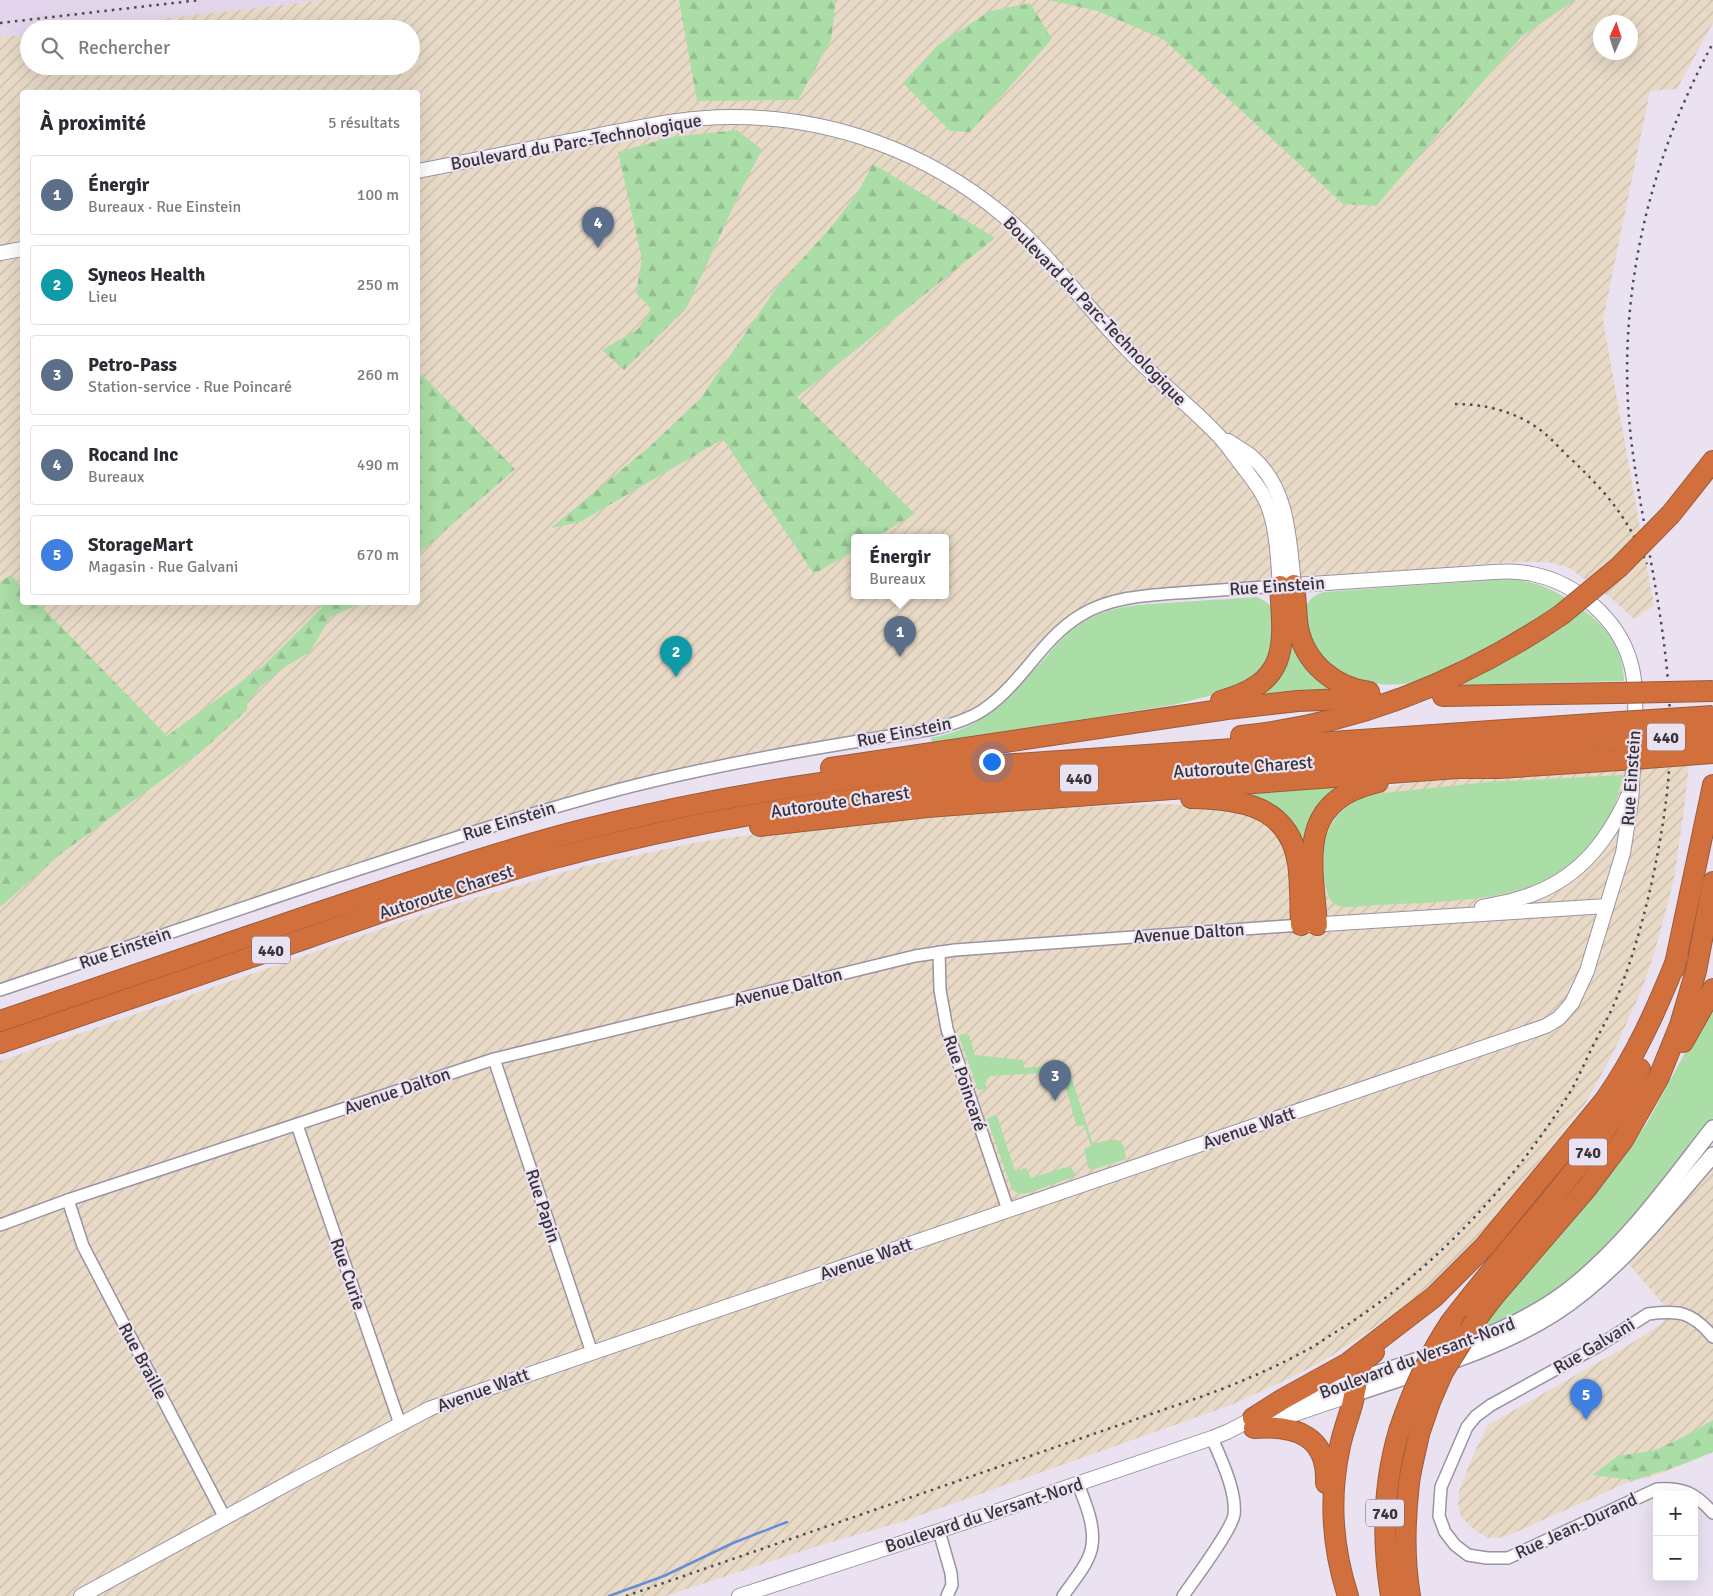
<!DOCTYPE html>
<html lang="fr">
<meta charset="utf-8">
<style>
:root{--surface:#fff;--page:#f2f2f3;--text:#2b2b33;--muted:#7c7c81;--line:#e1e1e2;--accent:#db2777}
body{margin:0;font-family:Signika,sans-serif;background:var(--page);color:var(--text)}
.controls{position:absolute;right:15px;bottom:15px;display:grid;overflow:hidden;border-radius:5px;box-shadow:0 5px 20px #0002}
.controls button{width:45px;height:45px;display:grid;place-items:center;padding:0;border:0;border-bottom:1px solid var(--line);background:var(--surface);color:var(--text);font:25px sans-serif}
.compass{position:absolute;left:1593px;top:15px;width:45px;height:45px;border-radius:50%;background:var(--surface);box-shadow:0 5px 20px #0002;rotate:3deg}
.you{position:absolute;left:991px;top:761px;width:18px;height:18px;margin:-12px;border:4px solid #fff;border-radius:50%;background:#1a73e8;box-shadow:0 0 0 8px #1a73e833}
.badge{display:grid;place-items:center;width:32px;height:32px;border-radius:50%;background:var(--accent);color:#fff;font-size:16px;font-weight:700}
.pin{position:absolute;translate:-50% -41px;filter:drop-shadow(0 1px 2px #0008)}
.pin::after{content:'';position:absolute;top:26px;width:18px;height:15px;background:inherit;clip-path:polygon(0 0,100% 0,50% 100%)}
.popup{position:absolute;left:851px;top:534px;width:98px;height:65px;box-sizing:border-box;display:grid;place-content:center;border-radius:5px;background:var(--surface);filter:drop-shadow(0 1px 4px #0005);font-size:16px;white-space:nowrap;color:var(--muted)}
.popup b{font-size:19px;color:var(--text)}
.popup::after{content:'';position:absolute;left:50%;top:100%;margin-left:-10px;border:10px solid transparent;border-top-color:var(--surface)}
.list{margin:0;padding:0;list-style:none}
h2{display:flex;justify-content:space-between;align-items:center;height:65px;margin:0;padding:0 20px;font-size:21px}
h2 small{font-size:16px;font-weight:400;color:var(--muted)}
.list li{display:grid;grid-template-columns:32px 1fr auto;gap:15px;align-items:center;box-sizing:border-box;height:80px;margin:0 10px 10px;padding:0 10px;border:1px solid var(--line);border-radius:5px}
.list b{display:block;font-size:19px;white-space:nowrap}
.list p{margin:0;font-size:16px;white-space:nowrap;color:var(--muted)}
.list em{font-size:16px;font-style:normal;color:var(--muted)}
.icon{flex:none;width:28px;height:28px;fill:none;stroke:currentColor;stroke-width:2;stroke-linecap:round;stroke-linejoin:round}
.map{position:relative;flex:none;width:1713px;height:1596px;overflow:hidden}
.search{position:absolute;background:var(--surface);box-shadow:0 5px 20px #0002;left:20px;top:20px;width:400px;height:55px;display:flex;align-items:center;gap:12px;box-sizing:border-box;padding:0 18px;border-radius:28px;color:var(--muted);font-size:19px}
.panel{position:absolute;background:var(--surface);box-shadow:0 5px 20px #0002;left:20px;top:90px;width:400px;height:515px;border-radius:5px}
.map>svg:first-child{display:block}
.built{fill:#e3d6ec}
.industrial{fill:url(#industrial-furrows);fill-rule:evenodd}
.green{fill:#abdda7}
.forest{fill:url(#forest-firs)}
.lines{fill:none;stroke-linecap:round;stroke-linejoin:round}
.stream{stroke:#668dd8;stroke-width:2.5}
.minor-casing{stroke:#9b93a1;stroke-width:14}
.tertiary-casing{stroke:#9b93a1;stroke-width:16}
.secondary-casing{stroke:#9b93a1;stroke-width:18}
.motorway-casing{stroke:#9b5b3c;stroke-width:22}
.minor{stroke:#fff;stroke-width:11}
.tertiary{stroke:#fff;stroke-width:14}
.secondary{stroke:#fff;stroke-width:15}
.motorway{stroke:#d1703d;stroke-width:20}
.rail{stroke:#504b52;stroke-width:2.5;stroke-dasharray:2.5 5;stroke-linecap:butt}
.motorway-bridge-casing{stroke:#9b5b3c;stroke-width:22;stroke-linecap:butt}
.motorway-bridge{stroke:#d1703d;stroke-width:20}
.labels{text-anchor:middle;stroke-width:4.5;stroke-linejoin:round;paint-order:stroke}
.shield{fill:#ebe2f1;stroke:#6e6871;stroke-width:1}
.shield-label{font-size:16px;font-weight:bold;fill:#38343a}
.street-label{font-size:18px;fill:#38343a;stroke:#ebe2f1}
</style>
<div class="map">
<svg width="1713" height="1596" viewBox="0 0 1713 1596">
<defs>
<pattern id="industrial-furrows" width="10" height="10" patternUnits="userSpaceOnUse" patternTransform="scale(1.25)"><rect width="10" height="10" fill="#e8dac7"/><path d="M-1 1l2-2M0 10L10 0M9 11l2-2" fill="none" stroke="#c8bcac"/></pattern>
<pattern id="forest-firs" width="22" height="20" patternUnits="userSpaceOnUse" patternTransform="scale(1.25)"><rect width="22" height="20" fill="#abdda7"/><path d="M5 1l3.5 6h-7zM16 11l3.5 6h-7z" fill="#94be90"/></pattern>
</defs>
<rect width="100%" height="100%" fill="#ebe2f1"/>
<path class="built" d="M0,0H324L75,29H29V34L0,37Z"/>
<g class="industrial">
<path d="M324,0H1713V23L1677,89L1650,91L1603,320L1654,606L1634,619L1612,599L1569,568L1548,562H1514L1126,592L1104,599L992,699L961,717L935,724L591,793L0,984V37L29,34V66H411V29H75ZM1600,22H1630V52H1600ZM22,92H418V602H22ZM855,538H945V596H855Z"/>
<path d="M1689,764L1684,810L1674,879L1655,951L1642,989L1613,1053L1585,1104L1473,1245L1426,1290L1398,1311L1347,1346L1323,1361L1290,1378L1231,1405L898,1523L821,1545L665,1596H0V1061L398,923L458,903L585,866L699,842L786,830L904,817L1052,808L1161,804L1192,805L1241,809L1317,847L1331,813L1373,789L1418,782L1492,776Z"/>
<path d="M1713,1166V1452L1657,1475L1626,1483L1512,1534L1499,1538H1489L1476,1531L1461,1517L1458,1504L1459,1491L1471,1460L1488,1425L1627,1346L1664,1322V1305L1627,1262Z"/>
</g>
<g class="green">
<path d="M1506,579C1529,580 1547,586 1566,598C1531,623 1496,646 1456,665C1439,673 1422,681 1403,684C1385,686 1356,683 1340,675C1314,662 1284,602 1324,592Z"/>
<path d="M1257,597L1268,603L1274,611L1276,641L1261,674L1237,689L1173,705L932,743L931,738C988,727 1009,697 1046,657C1058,643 1069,630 1085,621C1114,604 1148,604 1181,602C1206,600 1232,599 1257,597Z"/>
<path d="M1580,608C1606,625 1623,649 1624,681L1452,685Z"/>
<path d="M1287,636L1333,687L1332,692L1257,698Z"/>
<path d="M1623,775C1618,794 1614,815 1602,831C1586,854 1561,876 1534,885C1481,905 1407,902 1350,907C1344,907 1336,907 1332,902C1323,892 1322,857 1324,844C1326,835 1330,827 1335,819C1342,808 1355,802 1366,795L1488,782Z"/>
<path d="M1348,783L1301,850L1234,791Z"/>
<path d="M1713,1001V1118L1613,1242L1571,1280L1547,1297L1523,1311L1481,1330L1480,1328L1619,1164L1647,1123Z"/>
<path d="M961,1034L969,1035L975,1055L1023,1060L1024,1068L1067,1064L1093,1144C1111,1140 1124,1132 1126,1159L1091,1170L1088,1167L1084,1149L1091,1146L1084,1125L1077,1127L1061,1072L990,1076L985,1083L987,1089L978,1090L959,1036Z"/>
<path d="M995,1115L997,1116L1015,1171L1026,1168L1031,1178L1070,1166L1075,1174L1073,1177L1025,1194L1017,1193L1012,1189L987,1119Z"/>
</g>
<g class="forest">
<path d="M679,0H836L831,40L798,100L697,101Z"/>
<path d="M1048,0H1575L1522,36L1376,206L1343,204L1163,39L1098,11Z"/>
<path d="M1030,3L1052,39L970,132L950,131L903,83L938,45L990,11Z"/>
<path d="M737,130L762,150L742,188L686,309L624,370L602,350L638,329L651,309L636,293L642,259L618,152L672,137Z"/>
<path d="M873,164L995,238L797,397L915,514L874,538H855V550L814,574L723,439L580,522L551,528L648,448L700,399L777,287L832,226L858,192Z"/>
<path d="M418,371L515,469L418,554Z"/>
<path d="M11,575L22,587V602L38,603L167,736L263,666L322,608L317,603H362L330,617L310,652L286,666L261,686L247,703V710L203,750L62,853L0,907V582Z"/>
<path d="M1713,1420V1452L1681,1465L1634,1480L1592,1475L1618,1456L1656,1450L1685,1436Z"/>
</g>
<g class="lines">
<path class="stream" d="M609,1596L664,1576L733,1543L787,1522"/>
<g class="minor-casing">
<g id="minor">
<path d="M939,952L940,990L947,1029L1008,1210"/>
<path d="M0,990C105,955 210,920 314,884C415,851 515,817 617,790C721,763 827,746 933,729C950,725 968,720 983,710C1021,685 1041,639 1081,615C1114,595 1155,595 1192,592C1221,590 1250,588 1280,586"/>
<path d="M494,1059L592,1353"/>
<path d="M297,1125L400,1424"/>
<path d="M68,1200L83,1246L225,1518"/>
<path d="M0,1225L68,1200L494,1059L915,956L955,950L1301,925"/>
<path d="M1713,1337C1692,1312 1680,1310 1648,1314L1598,1346L1491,1405L1476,1416L1467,1427L1441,1487L1439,1516L1445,1532L1455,1545L1468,1555L1487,1558H1508L1657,1489C1684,1487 1696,1494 1713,1513"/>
<path d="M939,1531L951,1573L952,1585L947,1596"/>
<path d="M1063,1596C1073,1581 1090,1563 1092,1545C1095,1525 1085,1502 1078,1484"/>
<path d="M1183,1596C1194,1580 1231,1531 1234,1515C1237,1492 1221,1459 1212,1438"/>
</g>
</g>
<g class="tertiary-casing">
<g id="tertiary">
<path d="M418,171C477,159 536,148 595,136C641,127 688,116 736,117C834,118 927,152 1003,215C1050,255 1086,307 1129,351C1157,380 1189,405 1217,434C1226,443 1233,454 1241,464C1253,480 1266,495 1271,515C1278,538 1278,563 1280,586L1494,572C1506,571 1519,571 1532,574C1575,582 1618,619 1630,661C1637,683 1635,707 1635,729"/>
<path d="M0,253L22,249"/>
<path d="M1228,441C1236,446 1244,451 1251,456C1289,488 1289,540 1294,585"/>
<path d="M1482,907C1496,904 1510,902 1524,897C1576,881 1606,844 1628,796"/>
<path d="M1308,925L1607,906"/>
<path d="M1285,1406L1357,1380"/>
<path d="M1265,1424L1354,1394"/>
<path d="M81,1596L296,1479L431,1408L1546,1026L1559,1018L1572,1003L1587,971L1592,954L1623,853L1631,802L1634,751"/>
<path d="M739,1596L939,1531L1212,1438L1227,1432L1260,1415"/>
</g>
</g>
<g class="secondary-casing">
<g id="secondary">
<path d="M1357,1380C1428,1356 1506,1337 1566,1292C1625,1247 1668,1185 1713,1128"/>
<path d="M1354,1394C1422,1370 1494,1352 1555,1313C1618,1272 1664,1211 1713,1155"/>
</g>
</g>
<g class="motorway-casing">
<g id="motorway">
<path d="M1671,514L1713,461"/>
<path d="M1294,585C1296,599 1296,614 1298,628C1305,663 1334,687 1369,692"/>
<path d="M1443,696L1618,693"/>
<path d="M1221,701C1290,682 1284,646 1280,586"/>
<path d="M1241,736C1357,724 1465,680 1561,615"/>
<path d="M831,768L1227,709L1298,701L1371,698"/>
<path d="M1191,798C1240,799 1289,805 1298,863C1301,884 1300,905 1301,925"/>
<path d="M760,826L927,807L1458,768H1499L1620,760"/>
<path d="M1317,925C1312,859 1296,801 1378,782"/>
<path d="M1674,969L1713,785"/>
<path d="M0,1021C103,986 205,951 308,916C399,886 489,854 582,830C692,802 804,783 916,771L1620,722"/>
<path d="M1683,1042L1713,989"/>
<path d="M0,1043C102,1008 204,973 307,938C385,911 463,883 543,861C678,825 816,800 955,787L1620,740"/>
<path d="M1475,1321L1494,1296L1586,1189L1623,1140L1659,1077L1680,1025L1696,971L1713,882"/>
<path d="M1451,1322C1485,1277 1522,1235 1557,1192C1588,1154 1620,1114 1640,1069"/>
<path d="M1253,1418L1283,1399L1348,1363L1434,1297L1485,1246L1605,1100C1636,1056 1658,1006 1678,956"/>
<path d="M1254,1428C1296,1425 1328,1436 1326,1483"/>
<path d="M1348,1596C1332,1547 1329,1496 1340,1446C1343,1432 1348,1419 1352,1405C1355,1393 1357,1380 1360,1368L1364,1361L1374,1352"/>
<path d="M1391,1596C1382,1541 1383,1485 1399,1431"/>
<path d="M1410,1596C1404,1561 1405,1518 1409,1483C1411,1467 1416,1450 1419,1434"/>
</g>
</g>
<use href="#minor" class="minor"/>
<use href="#tertiary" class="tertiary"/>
<use href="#secondary" class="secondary"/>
<use href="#motorway" class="motorway"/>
<g class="rail">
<path d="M0,23L200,0"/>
<path d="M1455,404C1486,404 1519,412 1544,433C1554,441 1562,451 1572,460C1607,493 1628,518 1647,564"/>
<path d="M626,1596L1206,1395C1241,1382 1274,1368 1307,1350C1320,1343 1333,1333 1347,1325C1437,1266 1512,1185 1569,1094C1577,1081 1583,1066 1590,1052C1599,1033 1610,1015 1618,995C1634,954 1646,911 1655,867C1663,826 1670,784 1670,742C1672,644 1646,550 1633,454C1613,312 1645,168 1713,43"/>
</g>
<g class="motorway-bridge-casing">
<g id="motorway-bridge">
<path d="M1561,615L1619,567L1671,514"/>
<path d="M1618,693L1713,691"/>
<path d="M1620,722L1713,716"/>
<path d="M1620,740L1713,734"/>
<path d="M1620,760L1713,753"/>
<path d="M1399,1431C1412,1392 1428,1356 1451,1322"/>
<path d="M1419,1434L1430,1402L1443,1372L1475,1321"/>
</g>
</g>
<use href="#motorway-bridge" class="motorway-bridge"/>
</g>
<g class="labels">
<g class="shield">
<rect x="1647" y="723.5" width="38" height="27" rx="4"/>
<rect x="1060" y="764.5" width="38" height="27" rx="4"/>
<rect x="252" y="936.5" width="38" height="27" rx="4"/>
<rect x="1569" y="1138.5" width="38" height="27" rx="4"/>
<rect x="1366" y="1499.5" width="38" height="27" rx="4"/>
</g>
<g class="shield-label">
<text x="1666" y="743">440</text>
<text x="1079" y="784">440</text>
<text x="271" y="956">440</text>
<text x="1588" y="1158">740</text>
<text x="1385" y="1519">740</text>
</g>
<g class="street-label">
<text transform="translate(576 142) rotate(-10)" y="6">Boulevard du Parc-Technologique</text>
<text transform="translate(1095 311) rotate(46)" y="6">Boulevard du Parc-Technologique</text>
<text transform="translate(1277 586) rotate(-4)" y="6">Rue Einstein</text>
<text transform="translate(904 732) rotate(-11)" y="6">Rue Einstein</text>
<text transform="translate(1243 767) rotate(-4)" y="6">Autoroute Charest</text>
<text transform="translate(1631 778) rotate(-86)" y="6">Rue Einstein</text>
<text transform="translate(840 802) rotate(-8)" y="6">Autoroute Charest</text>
<text transform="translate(509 821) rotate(-17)" y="6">Rue Einstein</text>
<text transform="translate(446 892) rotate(-18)" y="6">Autoroute Charest</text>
<text transform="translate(1189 933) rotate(-4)" y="6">Avenue Dalton</text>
<text transform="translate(125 948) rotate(-19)" y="6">Rue Einstein</text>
<text transform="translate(788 987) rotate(-14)" y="6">Avenue Dalton</text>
<text transform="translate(965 1083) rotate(71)" y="6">Rue Poincaré</text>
<text transform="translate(397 1091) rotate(-19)" y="6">Avenue Dalton</text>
<text transform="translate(1249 1128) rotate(-19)" y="6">Avenue Watt</text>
<text transform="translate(543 1206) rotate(72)" y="6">Rue Papin</text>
<text transform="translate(866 1259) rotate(-19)" y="6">Avenue Watt</text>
<text transform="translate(348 1274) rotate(71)" y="6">Rue Curie</text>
<text transform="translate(1594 1346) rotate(-31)" y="6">Rue Galvani</text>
<text transform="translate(1417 1358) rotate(-20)" y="6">Boulevard du Versant-Nord</text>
<text transform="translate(143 1361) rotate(62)" y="6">Rue Braille</text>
<text transform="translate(483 1390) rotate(-20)" y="6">Avenue Watt</text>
<text transform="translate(984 1515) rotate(-18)" y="6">Boulevard du Versant-Nord</text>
<text transform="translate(1576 1526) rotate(-25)" y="6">Rue Jean-Durand</text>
</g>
</g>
</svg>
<div class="controls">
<button>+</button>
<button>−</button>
</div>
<svg class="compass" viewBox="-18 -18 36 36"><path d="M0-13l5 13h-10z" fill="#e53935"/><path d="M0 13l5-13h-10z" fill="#7c7c81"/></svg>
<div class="you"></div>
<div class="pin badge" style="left:900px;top:657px;background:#5c6f8a">1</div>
<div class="popup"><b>Énergir</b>Bureaux</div>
<div class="pin badge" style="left:676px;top:677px;background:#0f9aa8">2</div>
<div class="pin badge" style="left:1055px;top:1101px;background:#5c6f8a">3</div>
<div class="pin badge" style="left:598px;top:248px;background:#5c6f8a">4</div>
<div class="pin badge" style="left:1586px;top:1420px;background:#3f7fe0">5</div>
<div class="search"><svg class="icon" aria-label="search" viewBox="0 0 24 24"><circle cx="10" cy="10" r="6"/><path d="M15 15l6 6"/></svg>Rechercher</div>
<section class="panel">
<h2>À proximité<small>5 résultats</small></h2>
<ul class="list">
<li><span class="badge" style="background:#5c6f8a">1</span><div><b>Énergir</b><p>Bureaux · Rue Einstein</p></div><em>100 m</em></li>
<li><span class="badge" style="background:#0f9aa8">2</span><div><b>Syneos Health</b><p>Lieu</p></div><em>250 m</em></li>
<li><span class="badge" style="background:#5c6f8a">3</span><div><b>Petro-Pass</b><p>Station-service · Rue Poincaré</p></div><em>260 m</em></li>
<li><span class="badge" style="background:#5c6f8a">4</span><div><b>Rocand Inc</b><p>Bureaux</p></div><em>490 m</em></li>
<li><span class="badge" style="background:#3f7fe0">5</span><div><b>StorageMart</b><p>Magasin · Rue Galvani</p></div><em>670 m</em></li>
</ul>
</section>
</div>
